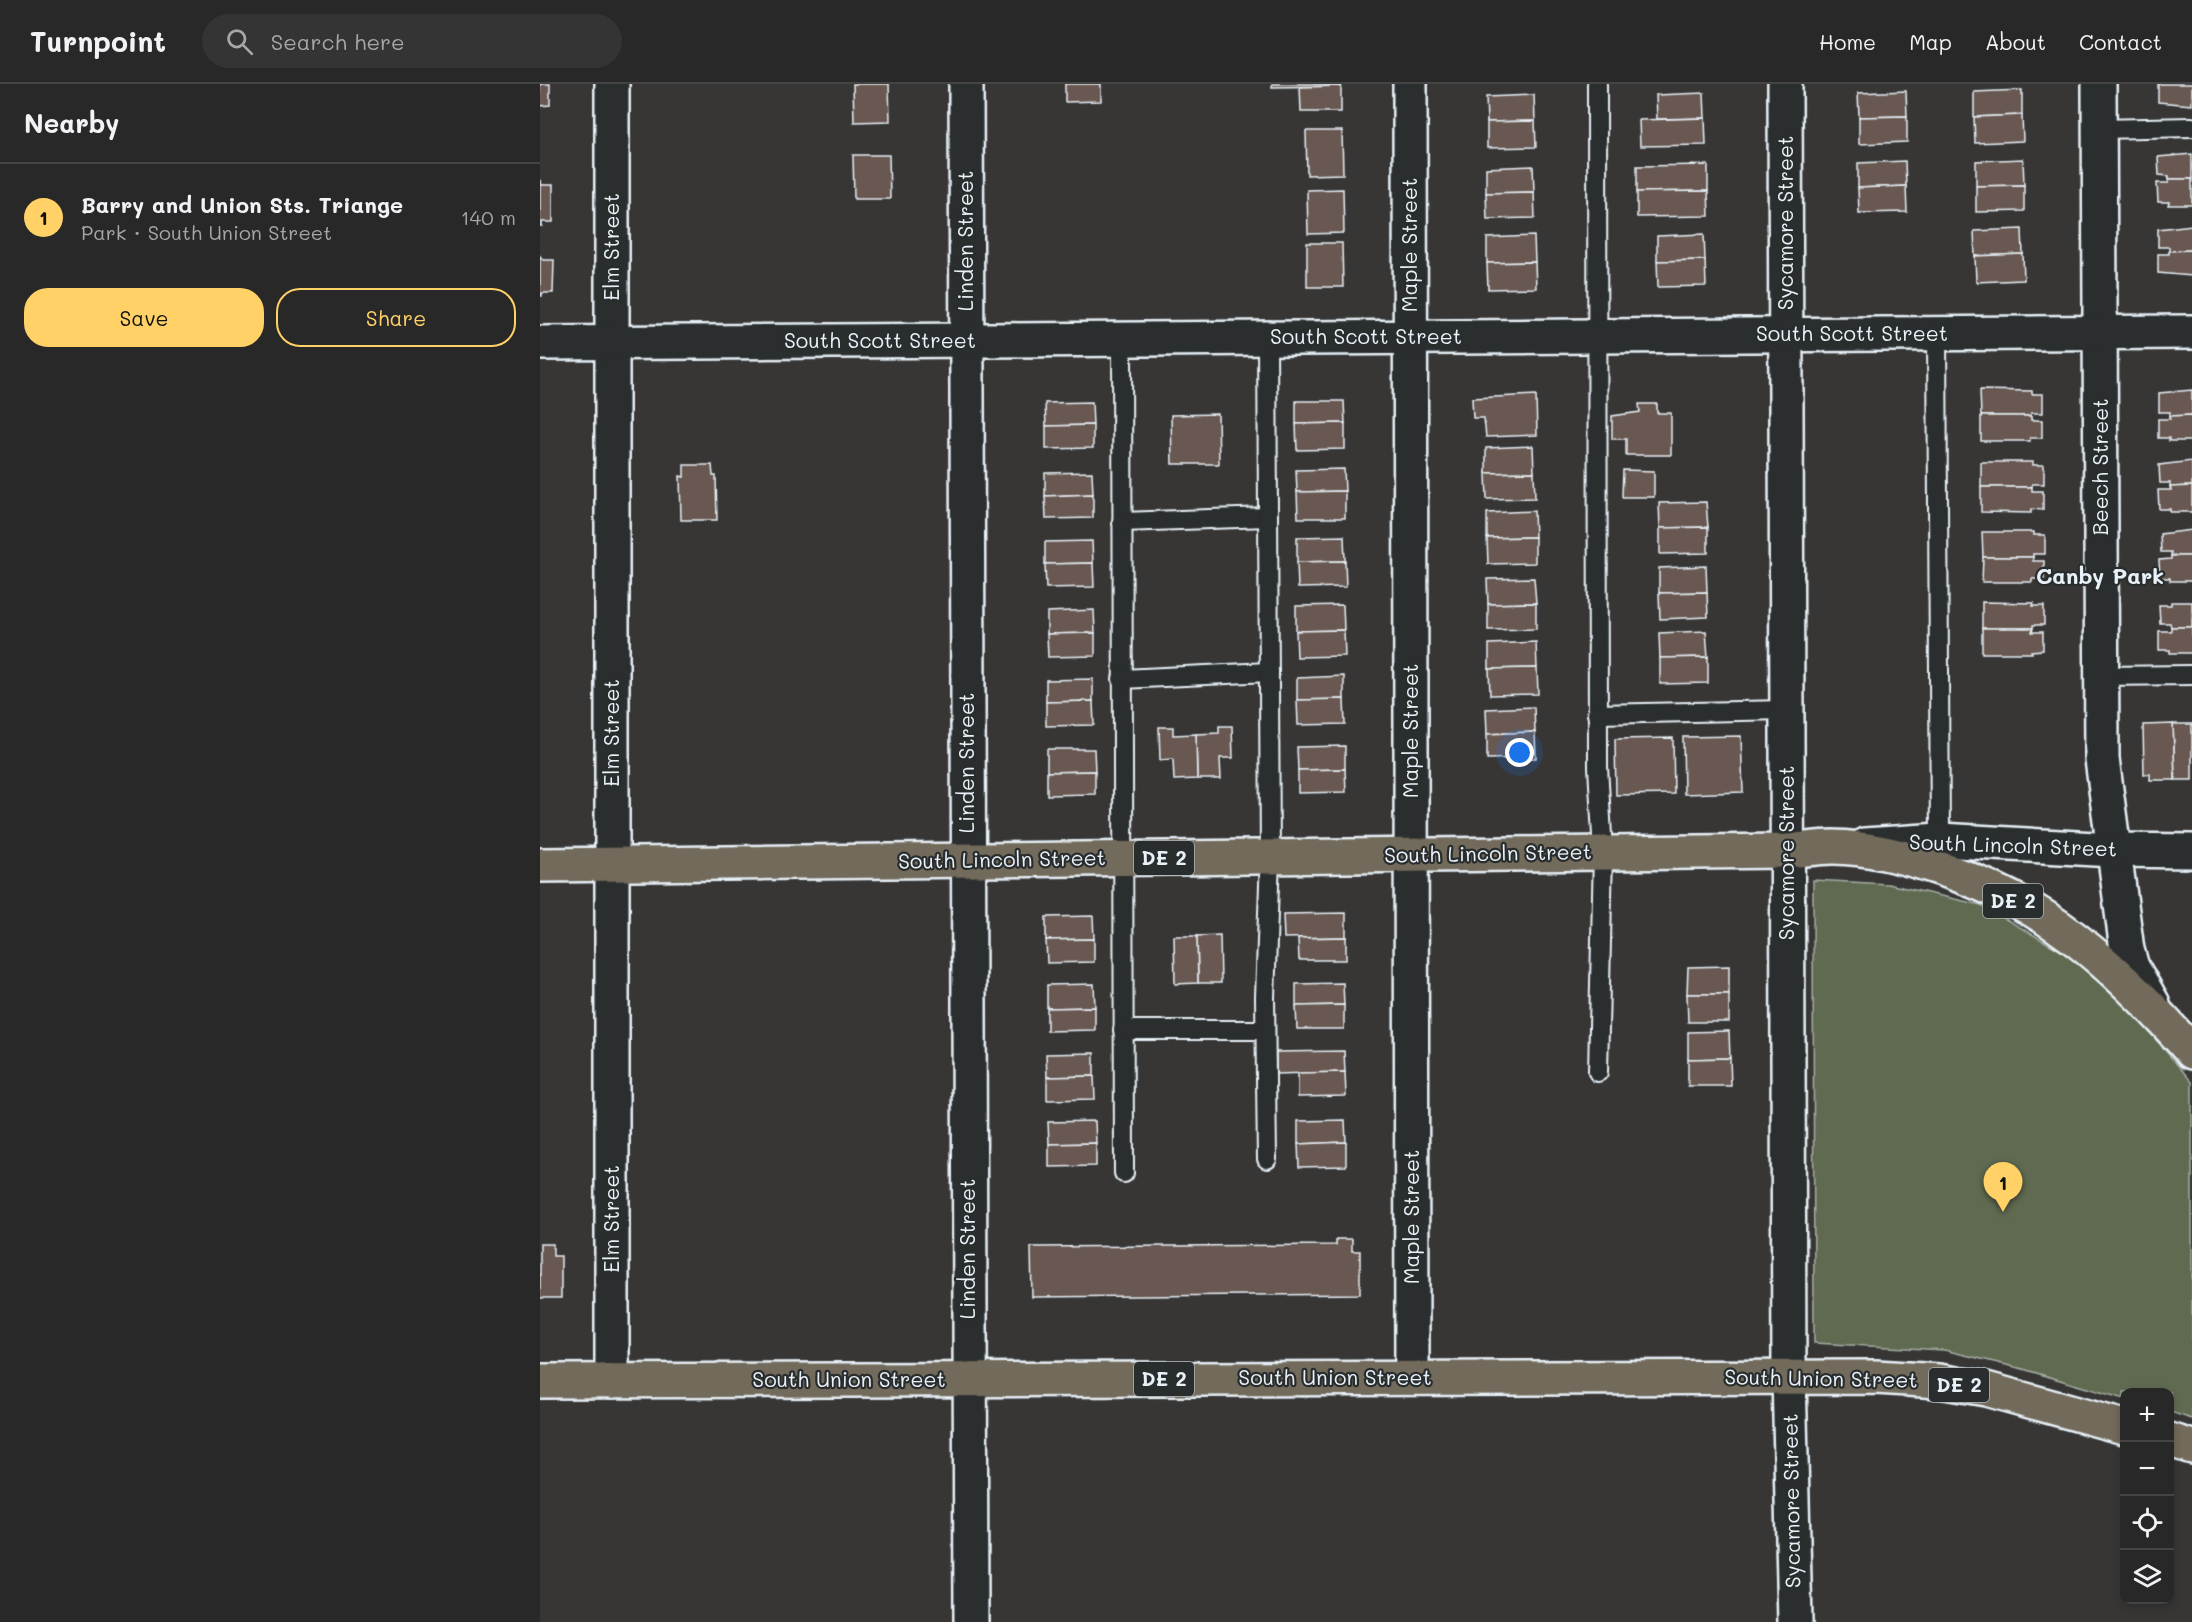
<!DOCTYPE html>
<meta charset="utf-8">
<style>
:root{--surface:#292828;--page:#353434;--text:#f1f3f6;--muted:#a5a6a8;--line:#454445;--accent:#ffd166}
body{margin:0;font-family:Mali,sans-serif;background:var(--page);color:var(--text)}
.controls{position:absolute;right:18px;bottom:18px;display:grid;overflow:hidden;border-radius:12px;box-shadow:0 3px 9px #0003}
.controls button{width:54px;height:54px;display:grid;place-items:center;padding:0;border:0;border-bottom:2px solid var(--line);background:var(--surface);color:var(--text);font:30px sans-serif}
.you{position:absolute;left:980px;top:669px;width:21px;height:21px;margin:-15px;border:4px solid #fff;border-radius:50%;background:#1a73e8;box-shadow:0 0 0 9px #1a73e833}
.badge{display:grid;place-items:center;width:39px;height:39px;border-radius:50%;background:var(--accent);color:#111;font-size:20px;font-weight:700}
.pin{position:absolute;translate:-50% -50px;filter:drop-shadow(0 2px 3px #0008)}
.pin::after{content:'';position:absolute;top:32px;width:21px;height:18px;background:inherit;clip-path:polygon(0 0,100% 0,50% 100%)}
.list{margin:0;padding:0;list-style:none}
h2{display:flex;justify-content:space-between;align-items:center;height:78px;margin:0;padding:0 24px;font-size:26px}
h2 small{font-size:20px;font-weight:400;color:var(--muted)}
.list li{display:grid;grid-template-columns:39px 1fr auto;gap:18px;align-items:center;box-sizing:border-box;height:108px;padding:0 24px;border-top:2px solid var(--line)}
.list b{display:block;font-size:22px;white-space:nowrap}
.list p{margin:0;font-size:20px;white-space:nowrap;color:var(--muted)}
.list em{font-size:20px;font-style:normal;color:var(--muted)}
.actions{display:flex;gap:12px;padding:18px 24px}
.actions a{flex:1;padding:14px 0;border:2px solid var(--accent);border-radius:24px;text-align:center;font-size:21px;color:var(--accent)}
.actions .main{background:var(--accent);color:#111}
.icon{flex:none;width:33px;height:33px;fill:none;stroke:currentColor;stroke-width:2;stroke-linecap:round;stroke-linejoin:round}
.map{position:relative;flex:none;width:1652px;height:1538px;overflow:hidden}
header{display:flex;align-items:center;gap:36px;box-sizing:border-box;height:84px;padding:0 30px;background:var(--surface);border-bottom:2px solid var(--line)}
header strong{font-size:28px}
nav{display:flex;gap:33px;margin-inline-start:auto;font-size:21px}
.search{width:420px;height:54px;background:var(--page);display:flex;align-items:center;gap:15px;box-sizing:border-box;padding:0 21px;border-radius:33px;color:var(--muted);font-size:22px}
main{display:flex}
aside{flex:1;background:var(--surface)}
.map>svg:first-child{display:block}
.green{fill:#616a51;stroke:#a4aea4;stroke-width:1.5}
.building{fill:#695951;stroke:#e8f1f8;stroke-width:1.5}
.lines{fill:none;stroke-linecap:round;stroke-linejoin:round}
.lane-casing{stroke:#e8f1f8;stroke-width:22}
.street-casing{stroke:#e8f1f8;stroke-width:38}
.primary-casing{stroke:#e8f1f8;stroke-width:38}
.lane{stroke:#2a2d2e;stroke-width:18}
.street{stroke:#2a2d2e;stroke-width:33}
.primary{stroke:#726b5a;stroke-width:33}
.labels{text-anchor:middle;stroke-width:4.5;stroke-linejoin:round;paint-order:stroke}
.shield{fill:#2a2d2e;stroke:#afb6bb;stroke-width:1.5}
.shield-label{font-size:20px;font-weight:bold;fill:#e8f1f8}
.street-label{font-size:21px;fill:#e8f1f8;stroke:#2a2d2e}
.neighbourhood-label{font-size:22px;font-weight:bold;fill:#e8f1f8;stroke:#2a2d2e}
</style>
<header>
<strong>Turnpoint</strong>
<div class="search"><svg class="icon" aria-label="search" viewBox="0 0 24 24"><circle cx="10" cy="10" r="6"/><path d="M15 15l6 6"/></svg>Search here</div>
<nav><a>Home</a><a>Map</a><a>About</a><a>Contact</a></nav>
</header>
<main>
<aside>
<h2>Nearby<small></small></h2>
<ul class="list">
<li><span class="badge">1</span><div><b>Barry and Union Sts. Triange</b><p>Park · South Union Street</p></div><em>140 m</em></li>
</ul>
<div class="actions"><a class="main">Save</a><a>Share</a></div>
</aside>
<div class="map">
<svg width="1652" height="1538" viewBox="0 0 1652 1538">
<rect width="100%" height="100%" fill="#373635"/>
<filter id="ink" filterUnits="userSpaceOnUse"><feTurbulence type="fractalNoise" baseFrequency=".0167" numOctaves="2"/><feDisplacementMap in="SourceGraphic" scale="12" xChannelSelector="R" yChannelSelector="G"/><feConvolveMatrix kernelMatrix="1 2 1 2 8 2 1 2 1" color-interpolation-filters="sRGB"/></filter>
<g filter="url(#ink)">
<path class="green" d="M1273,796L1348,800L1441,821L1530,872L1595,931L1652,998V1335L1630,1328V1308H1584V1315L1483,1285L1404,1266L1274,1259Z"/>
<g class="building">
<path d="M0,0H10V21L0,22Z"/>
<path d="M313,0H349L350,37L314,38Z"/>
<path d="M525,0H561V17L525,18Z"/>
<path d="M732,0H801V2L732,3Z"/>
<path d="M1618,0H1652V21L1618,18Z"/>
<path d="M801,2V28H761L760,3Z"/>
<path d="M1482,6V31L1434,33V8Z"/>
<path d="M1366,7L1367,32L1319,33L1318,9Z"/>
<path d="M1164,9L1165,34L1117,35L1116,11Z"/>
<path d="M994,11L995,37L947,38L946,13Z"/>
<path d="M1482,31L1483,57L1435,59L1434,33Z"/>
<path d="M1367,32V58L1319,60V33Z"/>
<path d="M1165,34L1166,61L1100,62L1099,36Z"/>
<path d="M995,37L996,63L947,64V38Z"/>
<path d="M766,47H802L803,90L767,91Z"/>
<path d="M1652,70V95H1629V92L1619,91L1618,73Z"/>
<path d="M313,71H349L350,115H314Z"/>
<path d="M1483,75L1484,101L1436,102V77Z"/>
<path d="M1365,77L1366,102L1318,104V79Z"/>
<path d="M1168,81V107L1097,108V82Z"/>
<path d="M993,82L994,108L946,109V84Z"/>
<path d="M1629,95H1652V121H1628L1629,118H1618L1617,99H1629Z"/>
<path d="M0,96L2,101H13V138H2V142H0Z"/>
<path d="M1484,101V127L1436,128V102Z"/>
<path d="M1366,102L1367,128L1319,129L1318,104Z"/>
<path d="M803,105L804,149L768,150L767,106Z"/>
<path d="M1168,107L1169,132L1097,133V108Z"/>
<path d="M994,108L995,134L947,135L946,109Z"/>
<path d="M1652,141V166L1629,167V163H1618V145Z"/>
<path d="M1482,145L1483,170L1435,172L1434,147Z"/>
<path d="M1164,150L1165,176L1117,177V152Z"/>
<path d="M994,152L995,178L947,179V154Z"/>
<path d="M767,159H802L803,203H767Z"/>
<path d="M1652,166V192L1618,189V170H1629V167Z"/>
<path d="M1483,170L1484,196L1436,198L1435,172Z"/>
<path d="M0,172L3,176H14L13,209H2V212H0Z"/>
<path d="M1165,176L1166,202L1118,203L1117,177Z"/>
<path d="M995,178L996,204L948,205L947,179Z"/>
<path d="M1440,306L1492,307V310H1503V329H1491V332H1441Z"/>
<path d="M1652,306V331L1630,332V328H1619V309Z"/>
<path d="M996,311L997,351L946,353L944,334H933L932,314Z"/>
<path d="M756,317H804L805,339L756,340Z"/>
<path d="M552,318L553,341L506,342L505,319Z"/>
<path d="M1099,320H1117V329H1131V371H1086V355H1072V332L1100,328Z"/>
<path d="M678,330L679,380H632L631,331Z"/>
<path d="M1652,331V357H1629V354H1618V335H1630V332Z"/>
<path d="M1441,332H1491V336H1502V354H1490V357H1441Z"/>
<path d="M805,339V365L757,366L756,340Z"/>
<path d="M553,341V364L506,365V342Z"/>
<path d="M993,362L994,388L946,389V364Z"/>
<path d="M1652,377V402L1630,403V399H1620L1619,381Z"/>
<path d="M1441,378H1493V381H1504V400H1492V403H1441Z"/>
<path d="M144,381H172L173,392H176L177,436H141L140,392L144,393Z"/>
<path d="M804,385L805,407L757,408L756,386Z"/>
<path d="M1083,386L1114,387V413H1082Z"/>
<path d="M552,388L553,410L505,412V389Z"/>
<path d="M994,388L995,414L947,415L946,389Z"/>
<path d="M1652,402V428H1630V425H1619L1618,406H1631L1630,403Z"/>
<path d="M1441,403H1492V407H1503V426L1491,425V429L1441,428Z"/>
<path d="M805,407V434H758L757,408Z"/>
<path d="M553,410V434L506,435L505,412Z"/>
<path d="M1166,418L1168,443L1120,444L1119,419Z"/>
<path d="M994,427L995,453L947,454V429Z"/>
<path d="M1168,443V469L1120,470V444Z"/>
<path d="M1652,446V472H1631V468H1621L1620,450Z"/>
<path d="M1442,448H1494V451H1505V470H1493V473H1443Z"/>
<path d="M804,452L805,477L757,478V453Z"/>
<path d="M995,453V479L948,480L947,454Z"/>
<path d="M552,457L553,479L505,480V458Z"/>
<path d="M1631,472H1652V497H1630V494H1620L1619,476L1631,475Z"/>
<path d="M1443,473H1493V477H1504V495H1492V498H1442Z"/>
<path d="M805,477L806,503L758,504L757,478Z"/>
<path d="M553,479L554,503L506,504L505,480Z"/>
<path d="M1166,482L1167,508L1119,509V484Z"/>
<path d="M994,494L996,519L948,520L947,495Z"/>
<path d="M1167,508L1168,533L1120,535L1119,509Z"/>
<path d="M1442,518L1494,519L1493,522H1504V541H1493V544H1442Z"/>
<path d="M1631,518H1652V543H1631L1630,539H1620L1619,521H1631Z"/>
<path d="M996,519V545L948,546V520Z"/>
<path d="M803,521L804,546L756,547V522Z"/>
<path d="M554,526L555,549L507,550V528Z"/>
<path d="M1631,543H1652V569H1630V566H1619V547H1631Z"/>
<path d="M1442,544H1493L1492,548H1503V566L1491,567L1492,569H1442Z"/>
<path d="M804,546L805,572L757,573L756,547Z"/>
<path d="M1166,547L1168,573L1120,574L1119,549Z"/>
<path d="M555,549V572L508,573L507,550Z"/>
<path d="M996,558L997,584L949,585V560Z"/>
<path d="M1168,573V599L1120,600V574Z"/>
<path d="M997,584L998,610L950,611L949,585Z"/>
<path d="M804,592V615L757,616V594Z"/>
<path d="M553,595V617L506,618V596Z"/>
<path d="M804,615L805,640L758,641L757,616Z"/>
<path d="M553,617L554,641L506,642V618Z"/>
<path d="M994,623L995,648L947,650L946,625Z"/>
<path d="M1633,640H1652V696H1635Z"/>
<path d="M1633,640L1635,696H1610V690H1604L1603,641Z"/>
<path d="M679,642H692L693,674H680L681,695H657L656,650L679,649Z"/>
<path d="M619,643H633V651L656,650L657,695L634,696L633,675L620,676Z"/>
<path d="M995,648L996,674L947,675V650Z"/>
<path d="M1201,652L1203,708L1144,710L1143,653Z"/>
<path d="M1133,654L1134,710L1076,711L1075,655Z"/>
<path d="M805,662V685L758,686L757,663Z"/>
<path d="M507,665H554L555,687L507,688Z"/>
<path d="M805,685L806,708L758,709V686Z"/>
<path d="M555,687V710L507,711V688Z"/>
<path d="M806,829V853L744,854L743,830Z"/>
<path d="M553,832L554,855L506,856V833Z"/>
<path d="M680,851L681,899H658L657,852Z"/>
<path d="M634,852H657L658,899L635,900Z"/>
<path d="M806,853V876H759L758,854Z"/>
<path d="M554,855V878L507,879L506,856Z"/>
<path d="M1189,882V910H1147L1148,883Z"/>
<path d="M803,899L804,921L756,922V900Z"/>
<path d="M554,900L555,923L507,924V901Z"/>
<path d="M1147,910H1189V938H1148Z"/>
<path d="M804,921V945H757L756,922Z"/>
<path d="M555,923V946L507,947V924Z"/>
<path d="M1189,947L1190,974L1148,975V948Z"/>
<path d="M804,967L805,988L736,990V968Z"/>
<path d="M554,969V992L507,993L506,970Z"/>
<path d="M1190,974L1191,1002H1148V975Z"/>
<path d="M805,988L806,1012L758,1013V989Z"/>
<path d="M554,992L555,1015L507,1016V993Z"/>
<path d="M805,1036L806,1058L758,1060V1037Z"/>
<path d="M555,1037L556,1059L509,1060L508,1038Z"/>
<path d="M806,1058V1082L759,1083L758,1060Z"/>
<path d="M556,1059V1082L509,1083V1060Z"/>
<path d="M796,1155H812V1167H820V1210L492,1213L491,1163L796,1161Z"/>
<path d="M0,1160H13V1172H21V1214H0Z"/>
</g>
<g class="lines">
<g class="lane-casing">
<g id="lane">
<path d="M1057,0L1058,683L1063,769L1058,988"/>
<path d="M1559,45L1652,43"/>
<path d="M1397,250L1400,756"/>
<path d="M582,255L584,1089"/>
<path d="M582,438L728,433"/>
<path d="M1561,592L1652,591"/>
<path d="M582,595L729,588"/>
<path d="M1057,630L1247,626"/>
<path d="M583,946H725"/>
<path d="M727,1075L725,913L730,773L727,254"/>
</g>
</g>
<g class="street-casing">
<g id="street">
<path d="M72,0V1297"/>
<path d="M426,0L431,1538"/>
<path d="M870,0L872,1294"/>
<path d="M1245,0L1249,1292L1255,1538"/>
<path d="M1559,0L1562,675L1587,866L1592,883L1613,920"/>
<path d="M0,259L1652,248"/>
<path d="M1325,761L1400,756L1573,766L1652,767"/>
</g>
</g>
<g class="primary-casing">
<g id="primary">
<path d="M0,781L1247,767C1262,766 1278,763 1293,763C1358,764 1449,798 1504,833C1559,868 1609,919 1652,968"/>
<path d="M0,1297L1336,1293L1399,1297L1446,1305L1584,1343"/>
<path d="M1630,1356L1652,1363"/>
</g>
</g>
<use href="#lane" class="lane"/>
<use href="#street" class="street"/>
<use href="#primary" class="primary"/>
</g>
</g>
<g class="labels">
<g class="shield">
<rect x="594" y="757" width="60" height="34" rx="4.5"/>
<rect x="1443" y="800" width="60" height="34" rx="4.5"/>
<rect x="594" y="1278" width="60" height="34" rx="4.5"/>
<rect x="1389" y="1284" width="60" height="34" rx="4.5"/>
</g>
<g class="shield-label">
<text x="624" y="781">DE 2</text>
<text x="1473" y="824">DE 2</text>
<text x="624" y="1302">DE 2</text>
<text x="1419" y="1308">DE 2</text>
</g>
<g class="street-label">
<text transform="translate(1246 139) rotate(-90)" y="7">Sycamore Street</text>
<text transform="translate(426 157) rotate(-90)" y="7">Linden Street</text>
<text transform="translate(870 161) rotate(-90)" y="7">Maple Street</text>
<text transform="translate(72 163) rotate(-90)" y="7">Elm Street</text>
<text x="1312" y="257">South Scott Street</text>
<text x="826" y="260">South Scott Street</text>
<text x="340" y="264">South Scott Street</text>
<text transform="translate(1561 383) rotate(-90)" y="7">Beech Street</text>
<text transform="translate(871 647) rotate(-90)" y="7">Maple Street</text>
<text transform="translate(72 649) rotate(-90)" y="7">Elm Street</text>
<text transform="translate(427 679) rotate(-90)" y="7">Linden Street</text>
<text transform="translate(1473 762) rotate(2)" y="7">South Lincoln Street</text>
<text transform="translate(1247 769) rotate(-90)" y="7">Sycamore Street</text>
<text transform="translate(948 770) rotate(-1)" y="7">South Lincoln Street</text>
<text transform="translate(462 776) rotate(-1)" y="7">South Lincoln Street</text>
<text transform="translate(872 1133) rotate(-90)" y="7">Maple Street</text>
<text transform="translate(72 1135) rotate(-90)" y="7">Elm Street</text>
<text transform="translate(428 1165) rotate(-90)" y="7">Linden Street</text>
<text x="795" y="1301">South Union Street</text>
<text transform="translate(1281 1295) rotate(1)" y="7">South Union Street</text>
<text x="309" y="1303">South Union Street</text>
<text transform="translate(1252 1417) rotate(-91)" y="7">Sycamore Street</text>
</g>
<g class="neighbourhood-label">
<text x="1560" y="500">Canby Park</text>
</g>
</g>
</svg>
<div class="controls">
<button>+</button>
<button>−</button>
<button><svg class="icon" aria-label="locate" viewBox="0 0 24 24"><circle cx="12" cy="12" r="6"/><path d="M12 2v4M12 18v4M2 12h4M18 12h4"/></svg></button>
<button><svg class="icon" aria-label="layers" viewBox="0 0 24 24"><path d="M12 4l9 5-9 5-9-5zM3 14l9 5 9-5"/></svg></button>
</div>
<div class="you"></div>
<div class="pin badge" style="left:1463px;top:1128px">1</div>
</div>
</main>
